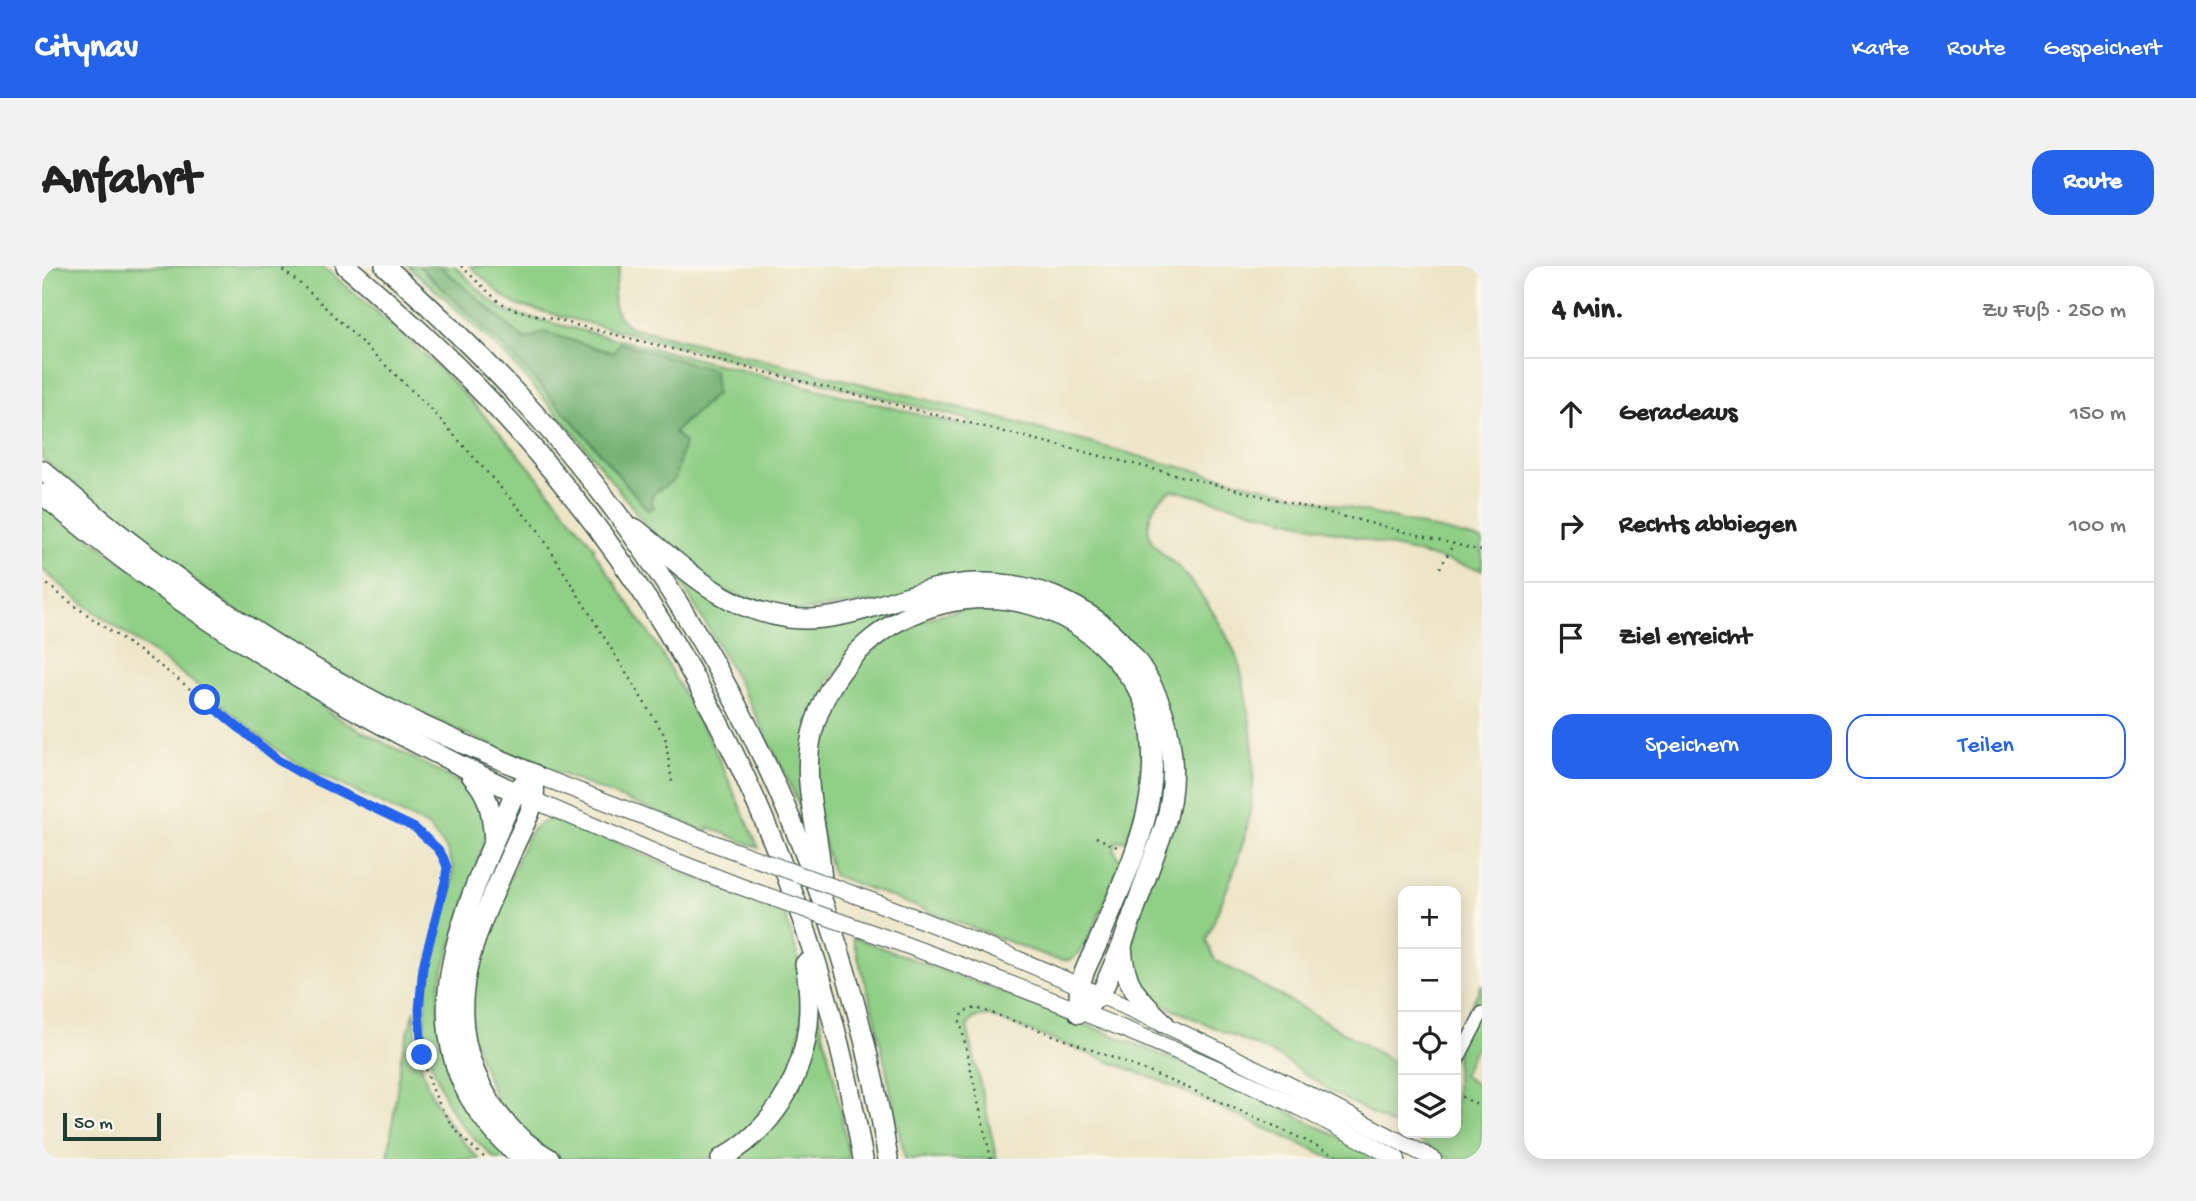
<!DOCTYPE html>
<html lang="de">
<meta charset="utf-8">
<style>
:root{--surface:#fff;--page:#f2f2f2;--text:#222;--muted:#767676;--line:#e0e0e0;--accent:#2563eb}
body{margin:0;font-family:"Gochi Hand",sans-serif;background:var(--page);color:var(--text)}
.controls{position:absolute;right:21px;bottom:21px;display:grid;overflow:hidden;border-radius:14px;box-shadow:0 4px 18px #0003}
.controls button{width:63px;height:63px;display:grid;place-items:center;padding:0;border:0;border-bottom:2px solid var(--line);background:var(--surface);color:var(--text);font:35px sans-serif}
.scale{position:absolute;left:21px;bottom:18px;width:98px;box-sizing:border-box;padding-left:7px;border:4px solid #1f3d34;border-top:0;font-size:19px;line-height:24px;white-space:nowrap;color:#1f3d34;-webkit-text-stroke:5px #fbf7ec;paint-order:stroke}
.stop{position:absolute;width:21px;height:21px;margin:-16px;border:5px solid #2563eb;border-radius:50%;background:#fff}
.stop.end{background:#2563eb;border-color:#fff;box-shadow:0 2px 7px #0008}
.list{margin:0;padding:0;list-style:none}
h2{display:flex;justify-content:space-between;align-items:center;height:91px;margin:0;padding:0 28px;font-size:30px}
h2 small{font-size:23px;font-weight:400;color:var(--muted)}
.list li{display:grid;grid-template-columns:46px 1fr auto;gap:21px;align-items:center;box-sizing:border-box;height:112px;padding:0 28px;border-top:2px solid var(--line)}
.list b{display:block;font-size:26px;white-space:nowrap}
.list em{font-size:23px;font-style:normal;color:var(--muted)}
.actions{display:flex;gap:14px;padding:21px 28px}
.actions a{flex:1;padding:16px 0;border:2px solid var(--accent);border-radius:21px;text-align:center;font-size:24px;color:var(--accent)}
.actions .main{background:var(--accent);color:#fff}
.icon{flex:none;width:38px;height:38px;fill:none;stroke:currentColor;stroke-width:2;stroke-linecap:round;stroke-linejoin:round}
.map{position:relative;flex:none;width:1440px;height:893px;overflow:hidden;border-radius:21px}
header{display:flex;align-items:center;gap:42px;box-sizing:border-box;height:98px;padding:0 35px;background:var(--accent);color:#fff}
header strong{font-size:33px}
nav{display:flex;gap:38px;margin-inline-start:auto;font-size:24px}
.intro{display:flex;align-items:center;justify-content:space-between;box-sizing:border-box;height:168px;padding:0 42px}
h1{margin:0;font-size:49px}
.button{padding:18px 32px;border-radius:21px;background:var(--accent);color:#fff;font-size:24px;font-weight:700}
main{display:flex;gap:42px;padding:0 42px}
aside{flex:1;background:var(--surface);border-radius:21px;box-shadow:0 4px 18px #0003}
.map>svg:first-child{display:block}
.green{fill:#90cf86;stroke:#58865d;stroke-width:2}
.forest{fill:#74b273;stroke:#4a7854;stroke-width:2}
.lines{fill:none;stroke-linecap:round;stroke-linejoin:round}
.minor-casing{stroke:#3e564a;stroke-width:15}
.major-casing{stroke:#3e564a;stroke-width:18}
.highway-casing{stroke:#3e564a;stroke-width:22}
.path{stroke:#3e564a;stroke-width:2.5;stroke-dasharray:2 5;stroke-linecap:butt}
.minor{stroke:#fff;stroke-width:12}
.major{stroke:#fff;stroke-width:16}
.highway{stroke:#fff;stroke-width:19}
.major-bridge-casing{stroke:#3e564a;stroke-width:18;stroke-linecap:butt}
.major-bridge{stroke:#fff;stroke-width:16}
.route{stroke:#2563eb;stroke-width:9}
</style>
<header>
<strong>Citynav</strong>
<nav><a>Karte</a><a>Route</a><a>Gespeichert</a></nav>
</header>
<div class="intro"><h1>Anfahrt</h1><a class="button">Route</a></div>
<main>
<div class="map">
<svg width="1440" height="893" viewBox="0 0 1440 893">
<rect width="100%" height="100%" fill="#fbf7ec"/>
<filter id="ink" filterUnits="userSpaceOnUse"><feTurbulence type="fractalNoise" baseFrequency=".0143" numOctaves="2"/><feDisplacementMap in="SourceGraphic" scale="14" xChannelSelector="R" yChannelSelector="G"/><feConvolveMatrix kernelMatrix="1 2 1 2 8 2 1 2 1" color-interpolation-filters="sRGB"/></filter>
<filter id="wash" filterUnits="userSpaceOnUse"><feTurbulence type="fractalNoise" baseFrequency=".00686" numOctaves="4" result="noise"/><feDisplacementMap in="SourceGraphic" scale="28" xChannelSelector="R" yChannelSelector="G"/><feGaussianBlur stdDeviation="1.57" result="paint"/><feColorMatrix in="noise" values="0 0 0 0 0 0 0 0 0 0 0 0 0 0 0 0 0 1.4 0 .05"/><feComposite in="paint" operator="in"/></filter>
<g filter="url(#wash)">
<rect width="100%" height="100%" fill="#eee5c8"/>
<g class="green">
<path d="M0,0H279L291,9C318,32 346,55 372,79C439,140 497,211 553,282L551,284L614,378L671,480L717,582L667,561L665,566C534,514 401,464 277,396C177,340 87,266 0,192Z"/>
<path d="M366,0H377L471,90L537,162L606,244L611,228L615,223L632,166L674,128L577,78L572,87L502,66L483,74L398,0H413L450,36L466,46L927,161L928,154L475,39L462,31L428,0H578C572,32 563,37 587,61L931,145L1122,197L1440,274V304L1131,224C1113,232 1099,258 1111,277C1118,287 1130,294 1138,303C1161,329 1181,359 1195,392C1201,408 1203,427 1206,444C1223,539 1199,590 1164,674L1173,694L1266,745L1361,802V865L1288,825L1236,790L1122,739L1101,726L1090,708L1089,678L1137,504L1046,342L824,337L750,346L681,325L605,260L533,168L470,96L405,34Z"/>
<path d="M0,238L272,433L290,449L431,524L448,558L398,715L396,735L397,764L471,893H453L418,858L404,835L386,788L383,766L385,704L396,659L410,618L411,601L405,584L386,560L267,503L235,484L165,426L34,332L0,303Z"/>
<path d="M637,308L729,356L874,337L785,415L762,543H759C722,460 683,388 635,310Z"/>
<path d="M942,342L982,347L1003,353L1027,364L1075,402L1098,447L1100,484L1099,524L1086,574L1074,576L1072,584L1079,595C1070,615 1047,688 1027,694C1022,695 1015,693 1010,692L791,609C777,565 769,526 774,479C775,466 782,451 786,437L793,440C799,430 802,416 808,406C815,395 826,388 837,381C874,355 895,344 942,342Z"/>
<path d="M511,553C526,555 535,566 549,571L555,568L649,610L701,630L704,635L743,648L758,699L763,733L754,792L720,854L680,887L666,893H520L503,884L457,842L429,768L430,716L463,621L475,597V593C485,573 487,558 511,553Z"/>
<path d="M810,671L1000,741L1188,816L1340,893H1292L1121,816L948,750L932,752L925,760L955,893H863L833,750Z"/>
<path d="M1440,718V770L1420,809L1440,822V893H1407L1364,867H1414V770Z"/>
<path d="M373,744C373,809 393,848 437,893H346L359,791Z"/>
<path d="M774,746H776L793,815L807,893H691L715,875Z"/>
</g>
<path class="forest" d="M377,0H398L483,74L502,66L572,87L577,77L672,104L674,128L632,166L642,176L633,213L611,228L609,234L612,242L606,244L537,162L471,90Z"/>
</g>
<g filter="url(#ink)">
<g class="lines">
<g class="minor-casing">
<path id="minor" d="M1414,797L1440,747"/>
</g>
<g class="major-casing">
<g id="major">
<path d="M492,508L679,580"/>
<path d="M473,526L628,593L697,620"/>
<path d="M838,638C1029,710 1211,798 1391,893"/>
<path d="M850,674C1022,737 1195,803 1355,893"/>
</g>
</g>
<g class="highway-casing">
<g id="highway">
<path d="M304,0C368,54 428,110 483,173C662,375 776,628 821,893"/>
<path d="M343,0C428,76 509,158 577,250C715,439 810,662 846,893"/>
<path d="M0,204C106,296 230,385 355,447C400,470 446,488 492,508"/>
<path d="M0,228C143,350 303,446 473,526"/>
<path d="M594,263C644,303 680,343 747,352C812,360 871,318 934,317C1066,313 1160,437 1122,562L1080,679L1059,728L1037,747"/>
<path d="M492,508C492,516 493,526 492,534C488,550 477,568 471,583C440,656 400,726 433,806C449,845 472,872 508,893"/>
<path d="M429,509C449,531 449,546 452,574"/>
<path d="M481,518L473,526C432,625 367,741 434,842C448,862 462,879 481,893"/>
<path d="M780,619C779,563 755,514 773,457C813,331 975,289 1067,386C1083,403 1101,425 1106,448C1123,533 1091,591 1060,667C1054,683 1041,703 1038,720C1036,728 1038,738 1037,747"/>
<path d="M1080,680C1082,719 1095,731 1122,757"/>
<path d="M679,893C750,852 778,776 763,698"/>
</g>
</g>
<g class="path">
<path d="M235,0L261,20L389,143L496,264L623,470L630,516"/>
<path d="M419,0L456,35L470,43L1440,285"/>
<path d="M1398,302L1412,277"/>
<path d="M0,314C42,349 89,378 133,411C168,438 200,469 236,494C257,508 280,518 302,528C332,542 384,559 400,589C410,607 398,632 393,650C374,716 367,789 404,850C414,867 429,880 444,893"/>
<path d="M1054,571L1079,583"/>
<path d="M1414,827L1440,842"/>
<path d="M949,893L918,755L922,745L935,742C1059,785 1183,834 1301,893"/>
</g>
<use href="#minor" class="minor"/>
<use href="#major" class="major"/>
<use href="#highway" class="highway"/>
<g class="major-bridge-casing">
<g id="major-bridge">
<path d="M679,580L838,638"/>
<path d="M697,620L850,674"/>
</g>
</g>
<use href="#major-bridge" class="major-bridge"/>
</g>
</g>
<g class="lines" filter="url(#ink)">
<path class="route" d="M163,434L236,494L260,508L373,562L396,583L401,591L405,601L403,616L381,701L377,744L380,789"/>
</g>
</svg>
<div class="controls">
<button>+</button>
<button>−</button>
<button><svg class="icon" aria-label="locate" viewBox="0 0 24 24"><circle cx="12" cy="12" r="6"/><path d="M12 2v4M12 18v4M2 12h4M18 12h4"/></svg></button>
<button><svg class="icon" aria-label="layers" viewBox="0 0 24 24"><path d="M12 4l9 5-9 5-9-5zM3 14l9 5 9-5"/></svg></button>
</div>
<div class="scale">50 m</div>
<div class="stop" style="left:163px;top:434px"></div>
<div class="stop end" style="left:380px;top:789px"></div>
</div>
<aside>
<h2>4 Min.<small>Zu Fuß · 250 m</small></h2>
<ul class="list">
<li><svg class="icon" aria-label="ahead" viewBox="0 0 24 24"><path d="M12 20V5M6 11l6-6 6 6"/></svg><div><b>Geradeaus</b></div><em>150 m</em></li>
<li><svg class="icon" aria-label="right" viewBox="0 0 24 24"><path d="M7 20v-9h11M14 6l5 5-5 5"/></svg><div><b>Rechts abbiegen</b></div><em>100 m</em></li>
<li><svg class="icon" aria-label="arrive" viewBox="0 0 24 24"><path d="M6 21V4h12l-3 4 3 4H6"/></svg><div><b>Ziel erreicht</b></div></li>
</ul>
<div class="actions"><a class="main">Speichern</a><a>Teilen</a></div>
</aside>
</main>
